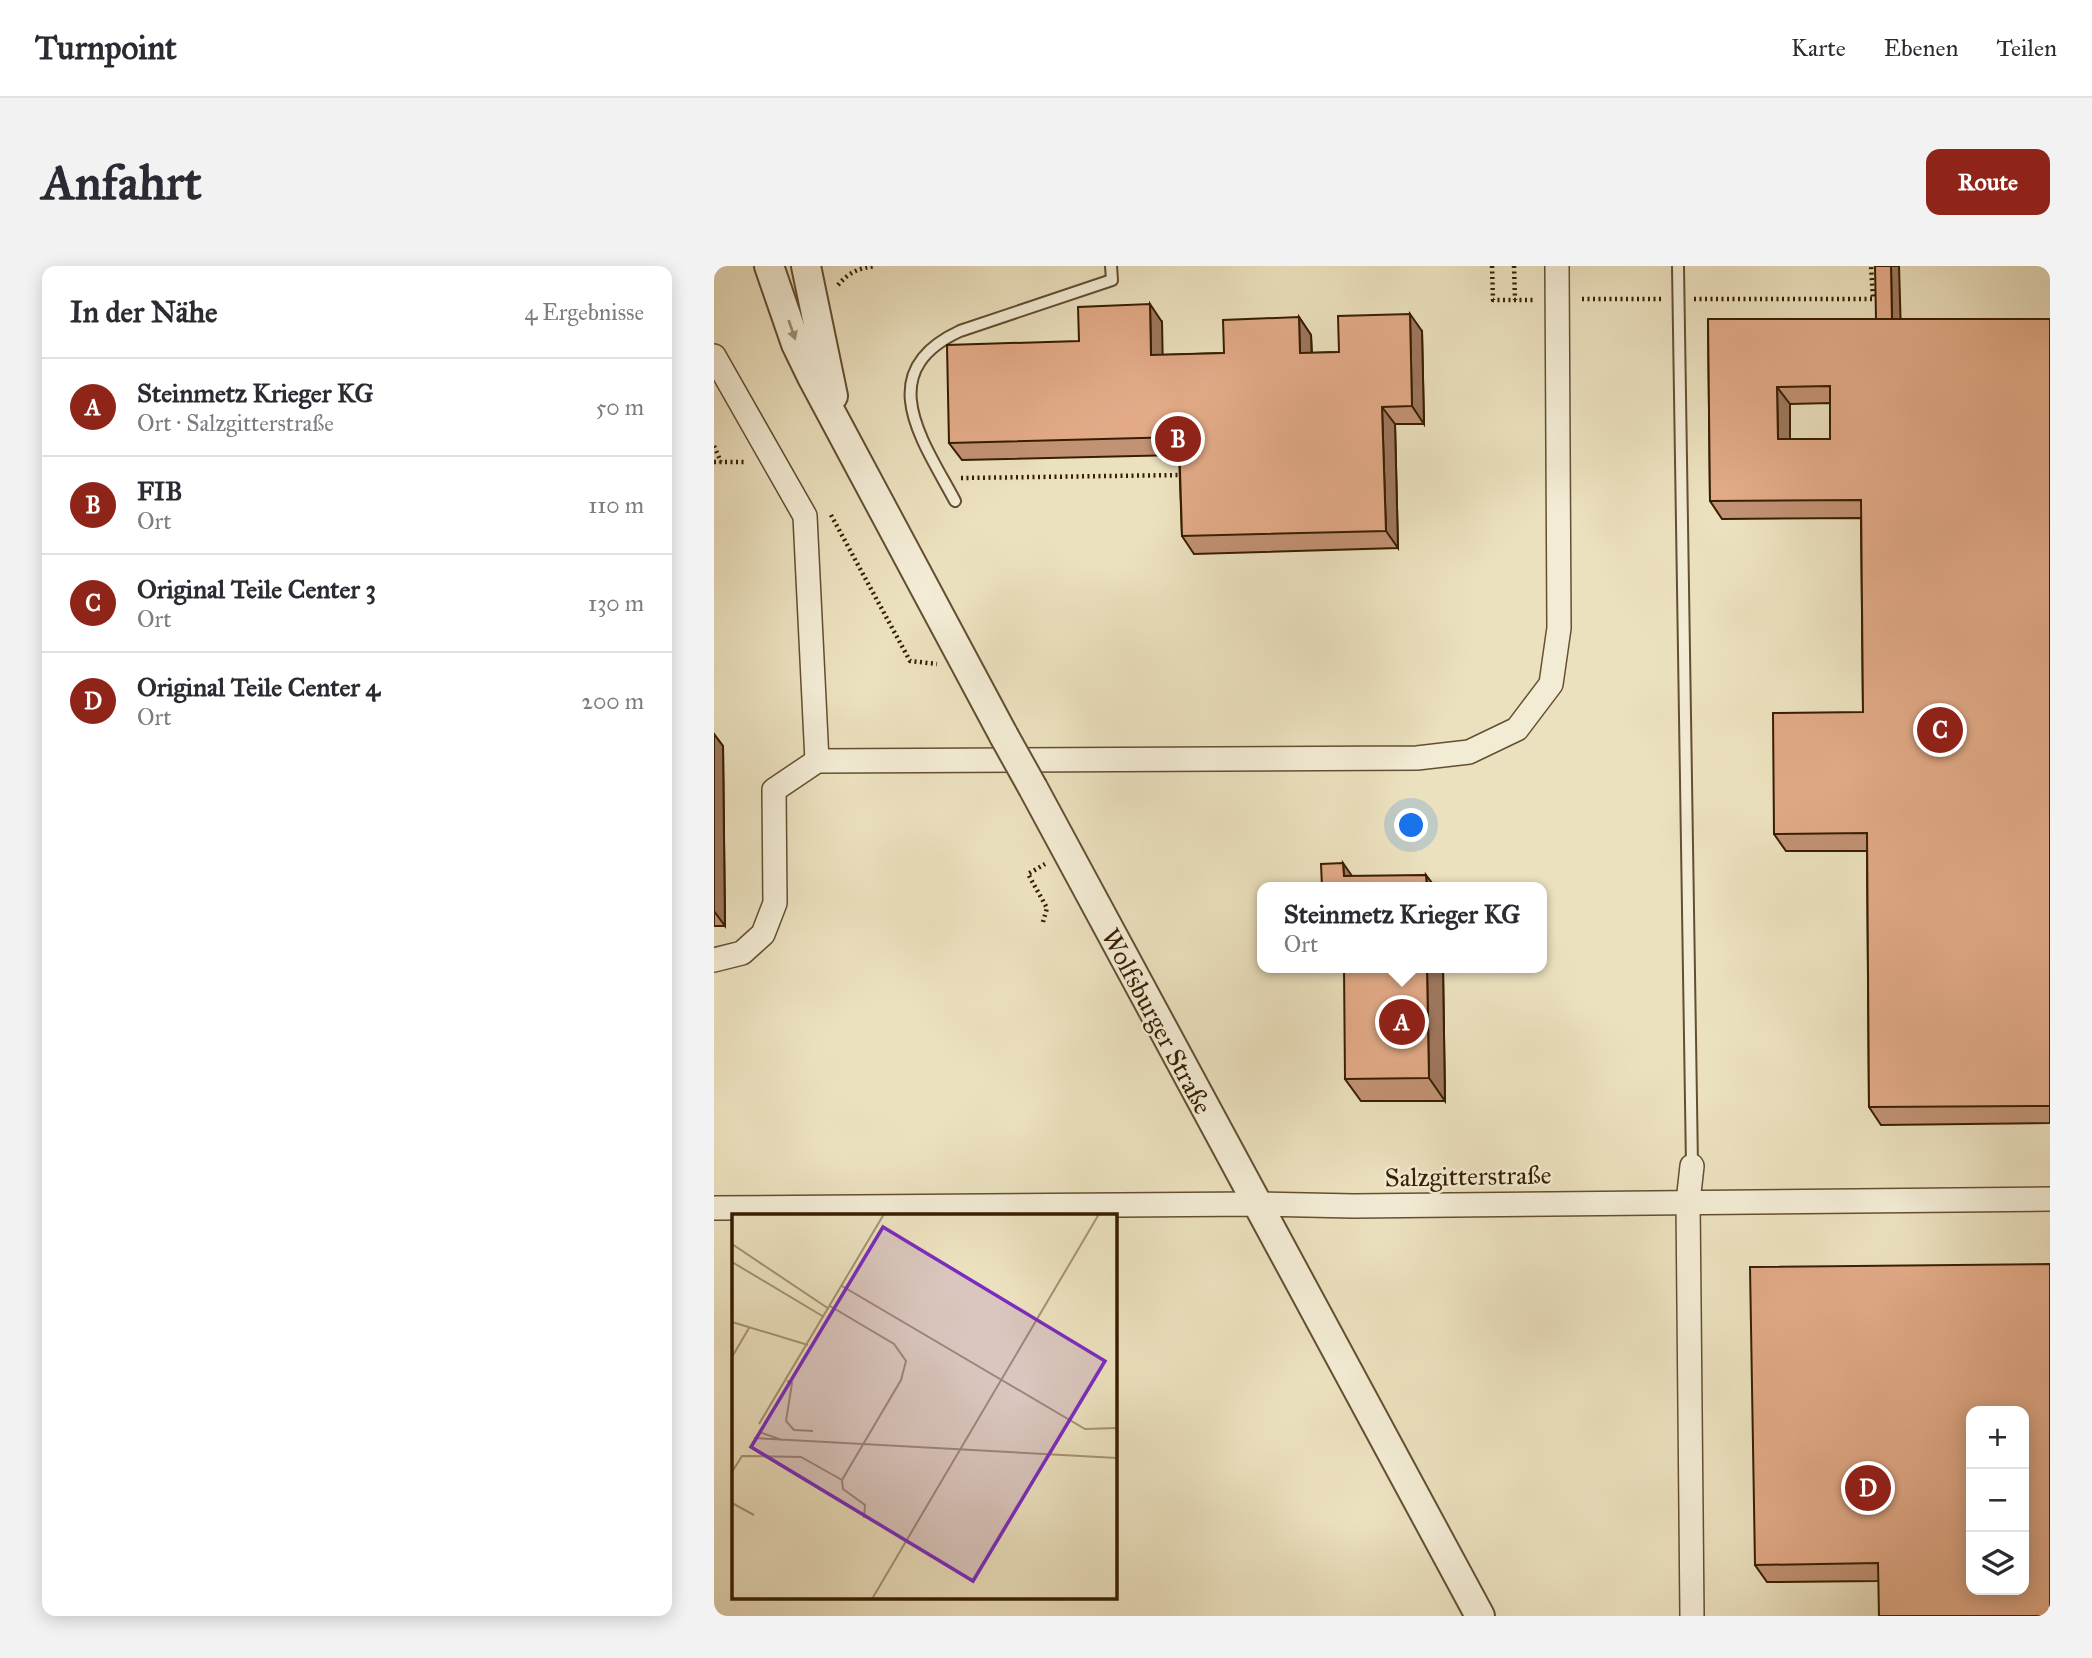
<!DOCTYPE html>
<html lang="de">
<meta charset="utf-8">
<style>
:root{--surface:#fff;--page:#f2f2f3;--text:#2b2b33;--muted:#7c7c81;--line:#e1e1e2;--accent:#8f2418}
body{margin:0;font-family:"IM FELL Great Primer",serif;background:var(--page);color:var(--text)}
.controls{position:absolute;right:21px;bottom:21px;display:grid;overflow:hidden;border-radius:14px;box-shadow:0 4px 18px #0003}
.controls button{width:63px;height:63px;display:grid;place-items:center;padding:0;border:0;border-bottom:2px solid var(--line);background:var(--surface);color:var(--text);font:35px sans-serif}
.you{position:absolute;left:698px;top:560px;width:24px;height:24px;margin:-18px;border:5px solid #fff;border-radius:50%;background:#1a73e8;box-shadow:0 0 0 10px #1a73e833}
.badge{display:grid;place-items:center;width:46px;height:46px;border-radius:50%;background:var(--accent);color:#fff;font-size:23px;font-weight:700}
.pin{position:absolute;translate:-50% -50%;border:4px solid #fff;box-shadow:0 2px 7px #0006}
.popup{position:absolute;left:543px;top:616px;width:290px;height:91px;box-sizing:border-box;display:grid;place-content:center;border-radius:14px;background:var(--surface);filter:drop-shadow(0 2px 5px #0005);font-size:23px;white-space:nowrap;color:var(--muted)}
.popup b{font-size:26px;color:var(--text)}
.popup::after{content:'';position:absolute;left:50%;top:100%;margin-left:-14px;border:14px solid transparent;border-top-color:var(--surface)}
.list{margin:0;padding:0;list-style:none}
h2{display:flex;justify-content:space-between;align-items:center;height:91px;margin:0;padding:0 28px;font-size:30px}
h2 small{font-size:23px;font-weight:400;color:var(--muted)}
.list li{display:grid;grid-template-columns:46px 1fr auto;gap:21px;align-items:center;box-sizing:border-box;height:98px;padding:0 28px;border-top:2px solid var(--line)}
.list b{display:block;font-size:26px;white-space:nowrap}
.list p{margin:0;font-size:23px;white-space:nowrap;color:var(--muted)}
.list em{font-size:23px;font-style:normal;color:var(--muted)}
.icon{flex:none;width:38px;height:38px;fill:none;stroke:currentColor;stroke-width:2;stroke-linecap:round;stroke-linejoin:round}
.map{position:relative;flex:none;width:1336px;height:1350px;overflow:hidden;border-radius:14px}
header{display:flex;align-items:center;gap:42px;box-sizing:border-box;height:98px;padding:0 35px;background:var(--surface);border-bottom:2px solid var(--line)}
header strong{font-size:33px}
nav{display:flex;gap:38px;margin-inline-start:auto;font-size:24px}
.intro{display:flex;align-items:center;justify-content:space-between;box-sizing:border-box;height:168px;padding:0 42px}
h1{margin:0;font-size:49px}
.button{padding:18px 32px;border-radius:14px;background:var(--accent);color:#fff;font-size:24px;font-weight:700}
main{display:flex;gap:42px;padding:0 42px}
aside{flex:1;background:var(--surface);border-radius:14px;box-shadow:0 4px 18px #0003}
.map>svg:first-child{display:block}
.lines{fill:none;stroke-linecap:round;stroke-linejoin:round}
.service-casing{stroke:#644f30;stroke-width:14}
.minor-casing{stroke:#644f30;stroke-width:26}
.tertiary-casing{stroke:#644f30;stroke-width:32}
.path{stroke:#371e00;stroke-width:4.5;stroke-dasharray:2 3.5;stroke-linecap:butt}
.service{stroke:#f3ecd5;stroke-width:10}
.minor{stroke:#f3ecd5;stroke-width:23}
.tertiary{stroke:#f3ecd5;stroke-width:28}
.tertiary-bridge-casing{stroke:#644f30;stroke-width:32;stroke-linecap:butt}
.tertiary-bridge{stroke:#f3ecd5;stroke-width:28}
.wall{fill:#c29274;stroke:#371e00;stroke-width:2;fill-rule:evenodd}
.shaded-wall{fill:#9e775e;stroke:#371e00;stroke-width:2}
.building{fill:#e2aa87;stroke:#371e00;stroke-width:2;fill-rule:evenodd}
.oneway{fill:#9e8f75}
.labels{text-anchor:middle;stroke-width:5;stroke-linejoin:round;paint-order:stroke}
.street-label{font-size:26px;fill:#371e00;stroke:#f3ecd5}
.inset-road{fill:none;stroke:#a49373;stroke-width:2}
.view{fill:#7b2cbf;fill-opacity:0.15;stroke:#7b2cbf;stroke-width:3.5}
.inset-edge{fill:none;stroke:#371e00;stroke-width:3.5}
</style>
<header>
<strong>Turnpoint</strong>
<nav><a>Karte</a><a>Ebenen</a><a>Teilen</a></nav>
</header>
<div class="intro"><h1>Anfahrt</h1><a class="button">Route</a></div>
<main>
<aside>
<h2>In der Nähe<small>4 Ergebnisse</small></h2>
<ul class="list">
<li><span class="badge">A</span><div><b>Steinmetz Krieger KG</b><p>Ort · Salzgitterstraße</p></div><em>50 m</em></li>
<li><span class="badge">B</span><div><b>FIB</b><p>Ort</p></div><em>110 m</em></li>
<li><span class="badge">C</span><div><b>Original Teile Center 3</b><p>Ort</p></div><em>130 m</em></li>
<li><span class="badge">D</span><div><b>Original Teile Center 4</b><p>Ort</p></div><em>200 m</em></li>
</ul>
</aside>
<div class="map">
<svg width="1336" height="1350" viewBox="0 0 1336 1350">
<rect width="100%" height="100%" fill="#ece1bf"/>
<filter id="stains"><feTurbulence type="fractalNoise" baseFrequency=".00286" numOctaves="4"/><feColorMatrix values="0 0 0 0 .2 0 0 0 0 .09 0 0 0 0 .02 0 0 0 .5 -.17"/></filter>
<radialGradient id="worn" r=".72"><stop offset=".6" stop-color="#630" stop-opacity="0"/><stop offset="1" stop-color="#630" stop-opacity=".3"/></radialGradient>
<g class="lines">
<g class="service-casing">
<g id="service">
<path d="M964,0L978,900"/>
<path d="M241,235C209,175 157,106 246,65L398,14L397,0"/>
</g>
</g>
<g class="minor-casing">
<g id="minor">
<path d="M0,90L91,250L103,495"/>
<path d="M0,694L28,687L49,668L61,637L60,524L103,495L703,492L755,486L803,463L837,418L845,362L843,0"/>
<path d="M978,900L974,936L978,1350"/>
<path d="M0,942L542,938L640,940L1336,933"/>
</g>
</g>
<g class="tertiary-casing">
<g id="tertiary">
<path d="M55,0L82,78L98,111L290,470"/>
<path d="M92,0L119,130"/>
<path d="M319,522L766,1350"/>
</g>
</g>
<g class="path">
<path d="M778,0L779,34H821"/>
<path d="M800,0L801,34"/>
<path d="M124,19C135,6 145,2 162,0"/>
<path d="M868,33H947"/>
<path d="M980,33H1159L1157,0"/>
<path d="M0,180L7,196"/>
<path d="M0,196H32"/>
<path d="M247,212L469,209"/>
<path d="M117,249L196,395L223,398"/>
<path d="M329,656L333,642L314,608L331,598"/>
</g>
<use href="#service" class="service"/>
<use href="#minor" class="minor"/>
<use href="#tertiary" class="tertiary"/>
<g class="tertiary-bridge-casing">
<path id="tertiary-bridge" d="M290,470L319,522"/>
</g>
<use href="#tertiary-bridge" class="tertiary-bridge"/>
</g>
<g class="wall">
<path d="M585,51L597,69L598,87L625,86L708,65L710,158H681L684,282L480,288L468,270L465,189L248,194L235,177L448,56V89L510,87Z"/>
<path d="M994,53H1336V857L1167,859L1155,841L1153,585H1072L1060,568L1149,446L1147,252L1008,253L996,235ZM1116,137V173H1076V138Z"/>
<path d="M0,468L9,480L11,660H0Z"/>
<path d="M729,702L731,835H647L631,813Z"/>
<path d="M1336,998L1164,1315L1053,1316L1041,1299Z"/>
</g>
<g class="shaded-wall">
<path d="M1177,0H1185L1187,69L1178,57Z"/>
<path d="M436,38L448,56L449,107L437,89Z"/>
<path d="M696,48L708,65L710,158L698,140Z"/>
<path d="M585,51L597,69L598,105L586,87Z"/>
<path d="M1063,121L1076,138V191L1064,173Z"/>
<path d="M668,141L681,158L684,282L672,265Z"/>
<path d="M0,468L9,480L11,660L0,645Z"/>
<path d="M629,597L645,620L630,610Z"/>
<path d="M712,609L721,621H713Z"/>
<path d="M713,702H729L731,835L715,812Z"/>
</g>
<g class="building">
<path d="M1161,0H1177L1178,53H1162Z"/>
<path d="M436,38L437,89L510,87L509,54L585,51L586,87L625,86L624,50L696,48L698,140L668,141L672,265L468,270L465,171L235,177L233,79L365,75L364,41Z"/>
<path d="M994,53H1336V840L1155,841L1153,567L1060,568L1059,447L1149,446L1147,234L996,235ZM1116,120V173H1064L1063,121Z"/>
<path d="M629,597L630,610L712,609L713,621H608L607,598Z"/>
<path d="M630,702H713L715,812L631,813Z"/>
<path d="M1336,998V1350H1165L1164,1297L1041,1299L1036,1001ZM1257,1145H1310V1324H1257Z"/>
</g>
<defs><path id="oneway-solid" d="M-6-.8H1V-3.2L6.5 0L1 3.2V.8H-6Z" transform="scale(1.75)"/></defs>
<use class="oneway" href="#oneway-solid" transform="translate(78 64) rotate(71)"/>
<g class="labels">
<g class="street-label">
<text transform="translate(443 755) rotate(62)" y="9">Wolfsburger Straße</text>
<text transform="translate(754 910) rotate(-1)" y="9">Salzgitterstraße</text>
</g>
</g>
<g transform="translate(18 948)">
<rect width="385" height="385" fill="#ece1bf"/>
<path class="inset-road" d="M0,30L97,95M0,48L92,103M110,72L353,215L385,214M98,92L162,130L174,147L169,166L110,266L111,275L133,291L132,304M0,108L76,131M0,143L17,114M55,167L60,169L54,207L62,216L81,217M27,210L152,0M27,218L50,226M22,224L385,244M0,258L10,242L69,243L110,266M0,289L22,301M140,385L367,0"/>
<path class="view" d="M151,13L373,147L241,367L19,233Z"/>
<rect width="385" height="385" class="inset-edge"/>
</g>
<rect width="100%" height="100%" filter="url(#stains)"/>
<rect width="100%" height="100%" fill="url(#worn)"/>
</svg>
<div class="controls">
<button>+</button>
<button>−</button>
<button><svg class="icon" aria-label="layers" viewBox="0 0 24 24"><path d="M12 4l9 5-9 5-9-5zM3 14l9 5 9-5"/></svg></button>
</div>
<div class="you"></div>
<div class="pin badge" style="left:688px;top:756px">A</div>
<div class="popup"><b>Steinmetz Krieger KG</b>Ort</div>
<div class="pin badge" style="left:464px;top:173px">B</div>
<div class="pin badge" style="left:1226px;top:464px">C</div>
<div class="pin badge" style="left:1154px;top:1222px">D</div>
</div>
</main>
